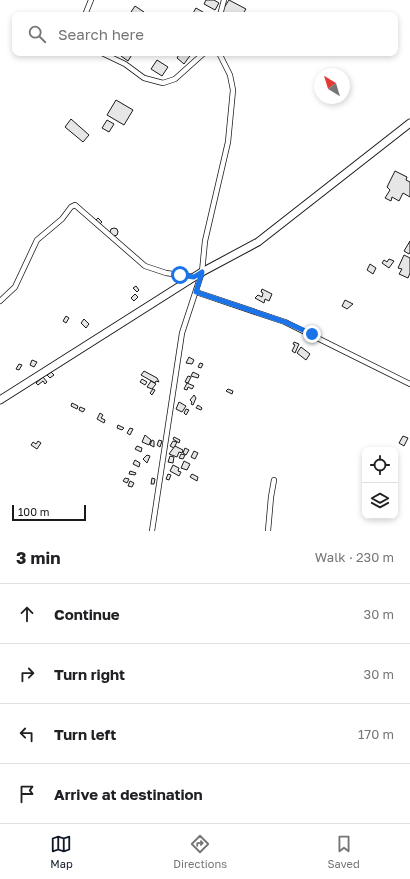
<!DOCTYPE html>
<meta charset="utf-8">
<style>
:root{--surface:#fff;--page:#f6f6f6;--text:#202124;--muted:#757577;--line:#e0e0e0;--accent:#111827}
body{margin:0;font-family:"Golos Text",sans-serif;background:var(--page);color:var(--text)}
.controls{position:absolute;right:12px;bottom:12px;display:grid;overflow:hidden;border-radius:8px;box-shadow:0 2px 6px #0003}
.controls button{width:36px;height:36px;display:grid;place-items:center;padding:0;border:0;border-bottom:1px solid var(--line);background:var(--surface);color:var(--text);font:20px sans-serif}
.compass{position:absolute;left:314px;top:68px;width:36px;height:36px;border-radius:50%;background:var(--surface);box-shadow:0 2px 6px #0003;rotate:322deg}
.scale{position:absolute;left:12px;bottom:10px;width:74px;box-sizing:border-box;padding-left:4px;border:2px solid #1a1a1a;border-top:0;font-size:11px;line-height:14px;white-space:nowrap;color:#1a1a1a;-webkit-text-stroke:3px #fff;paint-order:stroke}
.stop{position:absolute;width:12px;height:12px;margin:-9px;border:3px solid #1a73e8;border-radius:50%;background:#fff}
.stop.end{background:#1a73e8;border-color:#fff;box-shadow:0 1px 4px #0008}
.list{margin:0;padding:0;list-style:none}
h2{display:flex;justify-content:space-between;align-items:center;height:52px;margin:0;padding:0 16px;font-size:17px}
h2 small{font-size:13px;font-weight:400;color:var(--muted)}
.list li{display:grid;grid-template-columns:26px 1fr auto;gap:12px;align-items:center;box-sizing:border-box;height:60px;padding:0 16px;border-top:1px solid var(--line)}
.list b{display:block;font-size:15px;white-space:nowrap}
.list em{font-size:13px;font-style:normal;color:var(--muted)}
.icon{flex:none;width:22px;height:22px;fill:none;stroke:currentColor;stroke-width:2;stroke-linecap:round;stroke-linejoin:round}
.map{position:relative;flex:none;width:410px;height:531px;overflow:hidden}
.search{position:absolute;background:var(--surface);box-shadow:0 2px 6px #0003;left:12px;right:12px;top:12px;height:44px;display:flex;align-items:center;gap:10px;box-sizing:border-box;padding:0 14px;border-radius:8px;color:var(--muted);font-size:15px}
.sheet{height:292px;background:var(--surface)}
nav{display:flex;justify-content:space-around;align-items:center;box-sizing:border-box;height:56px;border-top:1px solid var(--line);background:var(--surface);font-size:11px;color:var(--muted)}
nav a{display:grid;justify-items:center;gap:2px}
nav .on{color:var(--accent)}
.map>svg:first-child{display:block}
.building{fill:#e6e6e6;stroke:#1a1a1a}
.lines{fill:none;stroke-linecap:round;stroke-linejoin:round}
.street-casing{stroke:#1a1a1a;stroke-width:6}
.primary-casing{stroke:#1a1a1a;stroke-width:9}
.street{stroke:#fff;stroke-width:4.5}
.primary{stroke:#fff;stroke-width:7}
.route{stroke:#1a73e8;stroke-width:5}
</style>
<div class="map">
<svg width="410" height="531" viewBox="0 0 410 531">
<rect width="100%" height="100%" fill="#fff"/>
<g class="building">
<path d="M206,0H214L219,3L215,10L204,4Z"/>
<path d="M229,0L246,9L242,15H229L222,11Z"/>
<path d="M135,6L144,12L142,15H135L131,12Z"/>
<path d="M196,8L208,15H192Z"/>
<path d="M123,53H133L128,61L121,56Z"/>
<path d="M180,53H192L184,64L177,58Z"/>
<path d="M157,60L168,67L162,76L151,69Z"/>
<path d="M116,100L133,110L124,125L107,115Z"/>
<path d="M71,119L89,135L83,142L65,127Z"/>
<path d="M107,120L114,124L109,132L102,128Z"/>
<path d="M395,171L407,177L406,180L410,182V197L403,193L399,201L392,197L391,201L385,198L390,190L387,187Z"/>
<path d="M98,218L102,222L99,225L95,221Z"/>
<circle cx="114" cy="232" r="4"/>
<path d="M410,241V252L409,254L404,251Z"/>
<path d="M404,255L410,258V273L408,278L399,274L402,269L398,268Z"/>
<path d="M389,259L394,261L389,268L382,263L384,260L387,262Z"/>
<path d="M370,264L376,268L373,274L367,270Z"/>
<path d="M136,286L139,290L137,292L133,288Z"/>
<path d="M262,289L272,294L269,301L265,299L264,303L255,298L258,295L262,297L263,293L261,292Z"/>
<path d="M135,294L138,297L134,301L131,298Z"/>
<path d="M345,300L353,304L347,309L342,306Z"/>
<path d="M66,316L69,318L66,323L63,321Z"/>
<path d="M84,319L89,324L86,328L81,323Z"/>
<path d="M294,342L299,344L295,353L292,351L295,345L293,344Z"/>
<path d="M301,347L310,354L306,360L297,353Z"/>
<path d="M189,357L194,360L192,364L186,363Z"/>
<path d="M32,360L37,362L34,367L30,365Z"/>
<path d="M200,363L203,364L201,368L198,367Z"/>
<path d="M19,364L22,365L19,370L16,369Z"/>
<path d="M144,371L157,378L159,382L156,381L155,383L141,375Z"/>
<path d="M51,372L54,375L50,378L47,375Z"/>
<path d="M193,372L199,375L198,378L191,376Z"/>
<path d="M188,376L191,377L188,383L185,382Z"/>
<path d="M43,377L47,382L45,384L43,381L38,385L36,383Z"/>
<path d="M142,379L147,382L145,385L140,382Z"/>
<path d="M151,381L156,384L152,389L147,387Z"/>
<path d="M187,383L194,386L192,389L188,387L187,390L184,389Z"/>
<path d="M153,389L155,390L152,395L150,393Z"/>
<path d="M228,389L233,391L232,394L226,391Z"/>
<path d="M194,395L196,398L193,405L191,404L192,402L190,400Z"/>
<path d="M179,402L186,406L182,412L176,409Z"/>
<path d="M72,403L78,406L77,409L71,406Z"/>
<path d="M198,405L202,408L201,410L196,408Z"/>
<path d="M80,407L85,409L83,412L79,410Z"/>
<path d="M186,409L189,410L186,415L184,413Z"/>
<path d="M100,413L103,415L101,418L105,420L104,423L97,419Z"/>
<path d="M118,425L124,428L122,430L117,428Z"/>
<path d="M130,428L133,429L130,435L127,433Z"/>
<path d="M145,435L151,440L149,445L142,442Z"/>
<path d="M403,436L408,438L404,446L399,443Z"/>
<path d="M174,437L180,440L179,443L173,439Z"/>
<path d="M152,440L154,441V447L150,445Z"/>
<path d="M159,440L162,441L160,447L157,445Z"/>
<path d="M38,441L41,443L37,449L31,445L33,442L36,444Z"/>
<path d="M173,441L177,442L174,448L170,446Z"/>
<path d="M137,446L142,448L141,452L135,449Z"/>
<path d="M175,446L183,450L182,453L179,452L177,457L169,454Z"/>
<path d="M185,448L189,450L186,455L183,453Z"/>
<path d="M194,451L198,453L195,459L191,457Z"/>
<path d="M181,454L185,455L183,459L179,458Z"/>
<path d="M147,455L150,456L147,463L143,459Z"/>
<path d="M170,456L174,457L173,463L168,462Z"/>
<path d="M135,460L140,463L139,467L133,464Z"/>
<path d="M184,461L190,464L187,470L181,468Z"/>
<path d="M173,465L179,468L178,471L181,472L179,476L170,471Z"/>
<path d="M130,471L136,473L135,475L129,474Z"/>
<path d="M168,474L171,475L169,480L166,479Z"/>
<path d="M192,474L198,477L197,481L190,477Z"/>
<path d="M125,478L129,479L127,483L123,481Z"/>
<path d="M152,478L155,479L154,484H151Z"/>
<path d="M130,481L134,483L132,487L128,486Z"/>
</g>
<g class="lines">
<g class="street-casing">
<g id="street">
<path d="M85,15L91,0"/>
<path d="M220,15L224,0"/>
<path d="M102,53L125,64L144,78L163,83L175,79L204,53"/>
<path d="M196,292L285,322L410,384"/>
<path d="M0,301L15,287L37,240L62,219L71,207L75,205L145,266L166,273L194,277"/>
<path d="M152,531L182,333L202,272L205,241L228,142L233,90L230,75L219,53"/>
<path d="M268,531L271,497L274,480"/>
</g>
</g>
<g class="primary-casing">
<path id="primary" d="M0,400L202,272L258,242L410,123"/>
</g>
<use href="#street" class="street"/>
<use href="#primary" class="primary"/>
</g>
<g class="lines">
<path class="route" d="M180,275L194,277L202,272L196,292L285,322L312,334"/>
</g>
</svg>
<div class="controls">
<button><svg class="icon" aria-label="locate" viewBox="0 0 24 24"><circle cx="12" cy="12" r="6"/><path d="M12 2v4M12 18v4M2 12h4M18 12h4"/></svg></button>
<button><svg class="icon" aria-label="layers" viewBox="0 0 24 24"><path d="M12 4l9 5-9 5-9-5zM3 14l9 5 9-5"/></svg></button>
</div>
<svg class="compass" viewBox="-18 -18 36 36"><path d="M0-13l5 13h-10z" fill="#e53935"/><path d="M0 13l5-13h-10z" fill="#757577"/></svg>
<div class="scale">100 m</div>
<div class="stop" style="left:180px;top:275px"></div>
<div class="stop end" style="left:312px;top:334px"></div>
<div class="search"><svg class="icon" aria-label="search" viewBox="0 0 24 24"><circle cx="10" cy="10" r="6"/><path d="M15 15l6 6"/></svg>Search here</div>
</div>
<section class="sheet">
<h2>3 min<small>Walk · 230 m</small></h2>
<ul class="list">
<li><svg class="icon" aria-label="ahead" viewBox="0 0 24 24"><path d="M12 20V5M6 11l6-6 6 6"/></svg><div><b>Continue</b></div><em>30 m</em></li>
<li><svg class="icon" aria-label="right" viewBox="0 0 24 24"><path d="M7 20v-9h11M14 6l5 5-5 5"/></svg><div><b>Turn right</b></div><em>30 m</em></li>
<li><svg class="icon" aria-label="left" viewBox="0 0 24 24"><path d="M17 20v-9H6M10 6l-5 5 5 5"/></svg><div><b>Turn left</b></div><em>170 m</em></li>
<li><svg class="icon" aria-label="arrive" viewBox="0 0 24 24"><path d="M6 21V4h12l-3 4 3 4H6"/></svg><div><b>Arrive at destination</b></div></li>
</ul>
</section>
<nav>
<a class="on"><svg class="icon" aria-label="map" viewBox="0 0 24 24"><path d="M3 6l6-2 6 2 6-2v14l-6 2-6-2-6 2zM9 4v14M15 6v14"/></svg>Map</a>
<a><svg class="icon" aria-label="directions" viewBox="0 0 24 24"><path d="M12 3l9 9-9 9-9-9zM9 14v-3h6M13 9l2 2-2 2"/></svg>Directions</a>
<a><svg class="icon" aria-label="saved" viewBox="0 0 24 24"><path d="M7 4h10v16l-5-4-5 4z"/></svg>Saved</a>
</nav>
